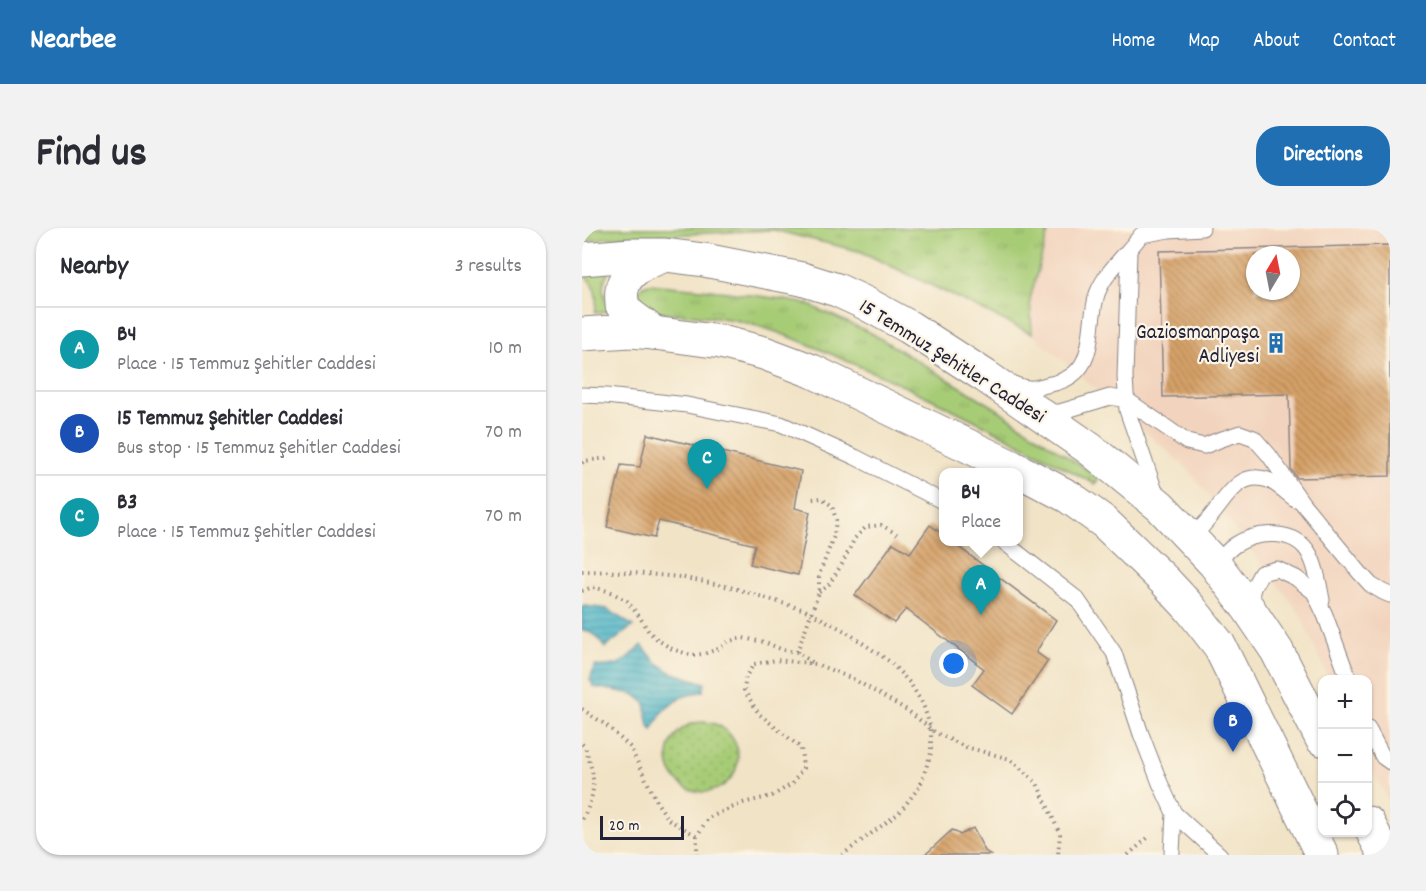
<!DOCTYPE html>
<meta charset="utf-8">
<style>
:root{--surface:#fff;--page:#f2f2f3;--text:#2b2b33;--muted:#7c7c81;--line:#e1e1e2;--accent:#1f6fb2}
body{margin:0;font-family:Dekko,sans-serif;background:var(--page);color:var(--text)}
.controls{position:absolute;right:18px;bottom:18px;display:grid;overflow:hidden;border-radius:12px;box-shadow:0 2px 4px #0004}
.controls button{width:54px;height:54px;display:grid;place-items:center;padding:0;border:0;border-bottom:2px solid var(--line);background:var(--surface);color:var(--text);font:30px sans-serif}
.compass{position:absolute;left:664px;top:18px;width:54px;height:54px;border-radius:50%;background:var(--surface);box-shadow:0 2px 4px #0004;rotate:10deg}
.scale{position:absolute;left:18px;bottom:15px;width:84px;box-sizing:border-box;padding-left:6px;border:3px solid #22223b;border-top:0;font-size:16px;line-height:21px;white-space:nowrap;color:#22223b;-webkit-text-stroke:4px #fcf5e5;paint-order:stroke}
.you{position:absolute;left:372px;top:436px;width:21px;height:21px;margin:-15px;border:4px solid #fff;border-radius:50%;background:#1a73e8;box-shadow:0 0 0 9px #1a73e833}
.badge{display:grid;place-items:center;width:39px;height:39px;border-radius:50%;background:var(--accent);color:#fff;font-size:20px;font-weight:700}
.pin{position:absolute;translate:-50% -50px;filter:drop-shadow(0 2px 3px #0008)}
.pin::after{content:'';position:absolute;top:32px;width:21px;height:18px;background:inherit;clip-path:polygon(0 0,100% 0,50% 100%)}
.popup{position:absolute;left:357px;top:240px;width:84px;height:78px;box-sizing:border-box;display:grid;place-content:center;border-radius:12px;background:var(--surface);filter:drop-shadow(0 2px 4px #0005);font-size:20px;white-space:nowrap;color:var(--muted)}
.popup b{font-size:22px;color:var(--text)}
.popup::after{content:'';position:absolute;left:50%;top:100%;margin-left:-12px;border:12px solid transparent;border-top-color:var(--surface)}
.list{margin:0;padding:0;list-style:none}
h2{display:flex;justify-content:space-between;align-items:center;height:78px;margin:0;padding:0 24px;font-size:26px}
h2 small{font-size:20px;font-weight:400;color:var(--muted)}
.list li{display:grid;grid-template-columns:39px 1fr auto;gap:18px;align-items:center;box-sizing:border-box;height:84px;padding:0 24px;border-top:2px solid var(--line)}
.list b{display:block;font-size:22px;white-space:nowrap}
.list p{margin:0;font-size:20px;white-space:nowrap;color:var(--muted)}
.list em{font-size:20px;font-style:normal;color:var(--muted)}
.icon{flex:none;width:33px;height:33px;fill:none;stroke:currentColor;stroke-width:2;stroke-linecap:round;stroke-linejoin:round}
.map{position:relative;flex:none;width:808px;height:627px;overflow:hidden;border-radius:24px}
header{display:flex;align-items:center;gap:36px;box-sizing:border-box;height:84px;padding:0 30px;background:var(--accent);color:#fff}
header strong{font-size:28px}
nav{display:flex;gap:33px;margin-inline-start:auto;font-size:21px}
.intro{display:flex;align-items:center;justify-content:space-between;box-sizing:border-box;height:144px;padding:0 36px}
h1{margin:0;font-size:42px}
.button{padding:15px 27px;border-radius:24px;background:var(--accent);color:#fff;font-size:21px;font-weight:700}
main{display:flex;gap:36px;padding:0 36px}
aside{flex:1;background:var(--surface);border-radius:24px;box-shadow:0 2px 4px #0004}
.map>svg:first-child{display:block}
.built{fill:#f2d4be;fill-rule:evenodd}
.grass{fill:url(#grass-tufts);stroke:#647758;stroke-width:1.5}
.park{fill:url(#park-dots);stroke:#647758;stroke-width:1.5}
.water{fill:url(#water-rules);stroke:#356a80;stroke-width:1.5}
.building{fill:url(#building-back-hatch);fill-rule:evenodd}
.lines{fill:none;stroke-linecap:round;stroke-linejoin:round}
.service-casing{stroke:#8a8280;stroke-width:17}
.secondary-casing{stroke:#8a8280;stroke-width:35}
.path{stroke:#8a8280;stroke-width:4;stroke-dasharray:1.5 4.5;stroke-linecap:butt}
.service{stroke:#fff;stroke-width:15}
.secondary{stroke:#fff;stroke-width:33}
.labels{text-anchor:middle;stroke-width:4.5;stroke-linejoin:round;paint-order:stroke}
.poi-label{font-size:21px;fill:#22223b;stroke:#fcf5e5;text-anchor:end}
.street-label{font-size:21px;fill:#22223b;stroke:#fcf5e5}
</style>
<header>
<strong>Nearbee</strong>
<nav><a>Home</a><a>Map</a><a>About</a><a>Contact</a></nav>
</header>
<div class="intro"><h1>Find us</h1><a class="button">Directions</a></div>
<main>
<aside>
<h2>Nearby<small>3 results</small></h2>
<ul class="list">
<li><span class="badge" style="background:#0f9aa8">A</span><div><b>B4</b><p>Place · 15 Temmuz Şehitler Caddesi</p></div><em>10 m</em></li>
<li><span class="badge" style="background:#1a4fb4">B</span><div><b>15 Temmuz Şehitler Caddesi</b><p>Bus stop · 15 Temmuz Şehitler Caddesi</p></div><em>70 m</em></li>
<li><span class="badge" style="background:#0f9aa8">C</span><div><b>B3</b><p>Place · 15 Temmuz Şehitler Caddesi</p></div><em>70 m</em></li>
</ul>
</aside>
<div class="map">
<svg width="808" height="627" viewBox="0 0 808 627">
<defs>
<pattern id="grass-tufts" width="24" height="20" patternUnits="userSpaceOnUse" patternTransform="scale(1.5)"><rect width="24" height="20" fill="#a7cc76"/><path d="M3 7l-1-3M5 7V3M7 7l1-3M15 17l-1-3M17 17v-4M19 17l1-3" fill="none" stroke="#8faf67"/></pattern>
<pattern id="park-dots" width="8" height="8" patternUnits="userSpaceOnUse" patternTransform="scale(1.5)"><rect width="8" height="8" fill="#a7cc76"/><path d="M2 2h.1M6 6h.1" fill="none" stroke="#8faf67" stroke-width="1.8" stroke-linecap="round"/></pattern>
<pattern id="water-rules" width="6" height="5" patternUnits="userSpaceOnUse" patternTransform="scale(1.5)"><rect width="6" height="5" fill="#48b3c6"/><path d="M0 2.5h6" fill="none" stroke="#3c91a2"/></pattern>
<pattern id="building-back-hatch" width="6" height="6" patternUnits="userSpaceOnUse" patternTransform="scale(1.5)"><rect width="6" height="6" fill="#d6a167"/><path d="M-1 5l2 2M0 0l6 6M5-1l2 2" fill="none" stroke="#ad8356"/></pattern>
</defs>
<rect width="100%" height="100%" fill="#fcf5e5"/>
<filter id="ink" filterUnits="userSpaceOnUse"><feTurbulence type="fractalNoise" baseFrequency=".0167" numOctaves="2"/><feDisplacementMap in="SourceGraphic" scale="12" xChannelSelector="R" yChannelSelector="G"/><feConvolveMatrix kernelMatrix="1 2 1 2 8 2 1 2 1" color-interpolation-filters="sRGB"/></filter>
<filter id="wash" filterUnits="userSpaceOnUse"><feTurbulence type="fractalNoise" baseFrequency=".008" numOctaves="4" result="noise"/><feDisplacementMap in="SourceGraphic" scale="24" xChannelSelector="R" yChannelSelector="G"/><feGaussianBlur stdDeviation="1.35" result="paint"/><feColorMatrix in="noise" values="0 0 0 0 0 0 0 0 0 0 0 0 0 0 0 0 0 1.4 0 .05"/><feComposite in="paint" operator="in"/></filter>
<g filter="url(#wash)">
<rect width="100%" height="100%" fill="#f1e3c6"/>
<path class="built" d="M467,0H808V574L786,538V452L747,451L717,384L605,240L450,106L448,71ZM673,27H709V63H673Z"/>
<g class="grass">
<path d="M0,0H467L448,71L450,106L280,24L192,2L23,10L0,14Z"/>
<path d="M27,43C17,59 22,65 27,83L13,85C16,67 14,57 0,45Z"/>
<path d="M67,56L129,62L192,70L225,76L240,83L289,105L412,179L517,250L513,256C434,213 355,171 272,136C233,119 194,101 152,92C123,87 94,86 65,84L56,71V64L61,58Z"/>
</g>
<circle class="park" cx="121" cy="529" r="35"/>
<g class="water">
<path d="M3,378L25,381L51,398L23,420C17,411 12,403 0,403V379Z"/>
<path d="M60,417L74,434L89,444L123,455L121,463L100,469L81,483L70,502L67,499L63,475L52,466L12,459L8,452L13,438C37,440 44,433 60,417Z"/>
</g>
<g id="blocks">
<g class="building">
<path d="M808,17V248L715,250L709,242L707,166L581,169L577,23ZM673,27H709V63H673Z"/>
<path d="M65,206L219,243L213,280L228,284L216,347L168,336L173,317L77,293L72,310L25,299L39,237L58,239Z"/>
<path d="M348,297L362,307V314H370L474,392L454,424L466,433L430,486L390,457L402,441L324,381L312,395L273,367L311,315L328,325Z"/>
<path d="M391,600L403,623L409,627H341L345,625L370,602L378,607Z"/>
</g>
</g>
</g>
<g filter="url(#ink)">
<use href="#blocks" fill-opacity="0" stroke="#8a8280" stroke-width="1.5"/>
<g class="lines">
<g class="service-casing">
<g id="service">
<path d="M547,23L543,149L545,182L574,266"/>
<path d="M429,155C434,157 441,160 447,160C454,161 462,157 469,156C518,146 504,102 515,66C523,44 545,26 559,7L587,2L620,0"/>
<path d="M0,167L24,168L105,177L199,196L273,229L362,274"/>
<path d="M464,184H478L528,169L545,172L605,214L622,218L637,212L658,205L672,210L687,227L721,276L778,345L789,357L801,364L808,367"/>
<path d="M608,311C616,303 624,295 630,287C645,269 658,242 686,252C695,256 705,265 713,271"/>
<path d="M422,314L495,371L532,425L559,506L578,555L592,585L590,625"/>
<path d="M633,336C639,330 646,322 653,317C675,303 714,300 728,327C735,340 737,357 740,372"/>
<path d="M667,377L671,360L679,345L695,341L714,350L732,364L743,387L767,452"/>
<path d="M786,501L801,529L808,534"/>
<path d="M592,585L638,627"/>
</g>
</g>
<g class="secondary-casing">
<g id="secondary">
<path d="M0,31L49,27H83L122,32L220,51L255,62L283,75L327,99L403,148L508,221L578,278L633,336L666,380L695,423L740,511"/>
<path d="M72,105L48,87L40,77C40,72 39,66 40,62C43,42 65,34 81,28"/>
<path d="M0,106L49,103L72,105L139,114L182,125L230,143L430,239L487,269L522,294L583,353L608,380L637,417L740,627"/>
<path d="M786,595L803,627"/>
</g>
</g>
<g class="path">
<path d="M0,235L2,233L26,230"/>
<path d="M389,314L403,324"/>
<path d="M0,343L41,344L98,349L148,359L223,382L263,403L307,433L328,455L341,476L349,501V525L338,558L317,585L260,627"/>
<path d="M0,363L11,359L29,364L45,373L57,388L67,404L76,412L90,421L109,427L122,426L136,421L147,413L161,410L182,414L201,422L215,424L233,436"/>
<path d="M237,364L246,358L260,336L273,310L284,299L299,297L315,306"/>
<path d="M215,424L237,364V347L252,308L254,292L250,278L240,270L230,271"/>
<path d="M0,481L24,497L48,519L76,576L87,592L115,608"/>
<path d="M0,516L3,519C13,549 16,563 0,592"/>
<path d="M0,619L4,627"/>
<path d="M115,627V608L126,590L161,575L190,568L210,556L221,540L219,520L177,486L162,462L164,448L172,436L194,432L234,436L271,451L325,482L354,505L384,519L428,531L455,555L478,606L476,627"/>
<path d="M546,627L568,608"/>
</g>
<use href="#service" class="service"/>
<use href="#secondary" class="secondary"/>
</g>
</g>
<defs>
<g id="building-bare" transform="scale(1.62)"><path d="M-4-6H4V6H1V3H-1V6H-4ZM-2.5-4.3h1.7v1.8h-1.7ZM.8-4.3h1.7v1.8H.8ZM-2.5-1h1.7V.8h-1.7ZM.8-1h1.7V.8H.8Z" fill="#1f6fb2" stroke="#fcf5e5" stroke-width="2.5" paint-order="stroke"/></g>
</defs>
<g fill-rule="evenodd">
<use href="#building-bare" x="694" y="115"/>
</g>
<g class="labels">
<g class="poi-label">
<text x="677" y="110">Gaziosmanpaşa<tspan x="677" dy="24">Adliyesi</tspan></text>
</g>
<g class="street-label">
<text transform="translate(371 132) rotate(32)" y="7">15 Temmuz Şehitler Caddesi</text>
</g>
</g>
</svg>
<div class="controls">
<button>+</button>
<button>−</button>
<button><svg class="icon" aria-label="locate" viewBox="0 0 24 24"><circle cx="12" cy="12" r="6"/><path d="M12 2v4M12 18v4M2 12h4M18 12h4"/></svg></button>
</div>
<svg class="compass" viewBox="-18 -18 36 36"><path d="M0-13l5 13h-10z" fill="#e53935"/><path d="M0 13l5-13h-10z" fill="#7c7c81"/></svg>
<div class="scale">20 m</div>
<div class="you"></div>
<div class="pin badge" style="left:399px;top:387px;background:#0f9aa8">A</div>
<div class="popup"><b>B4</b>Place</div>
<div class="pin badge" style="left:651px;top:524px;background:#1a4fb4">B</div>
<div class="pin badge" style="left:125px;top:261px;background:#0f9aa8">C</div>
</div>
</main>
